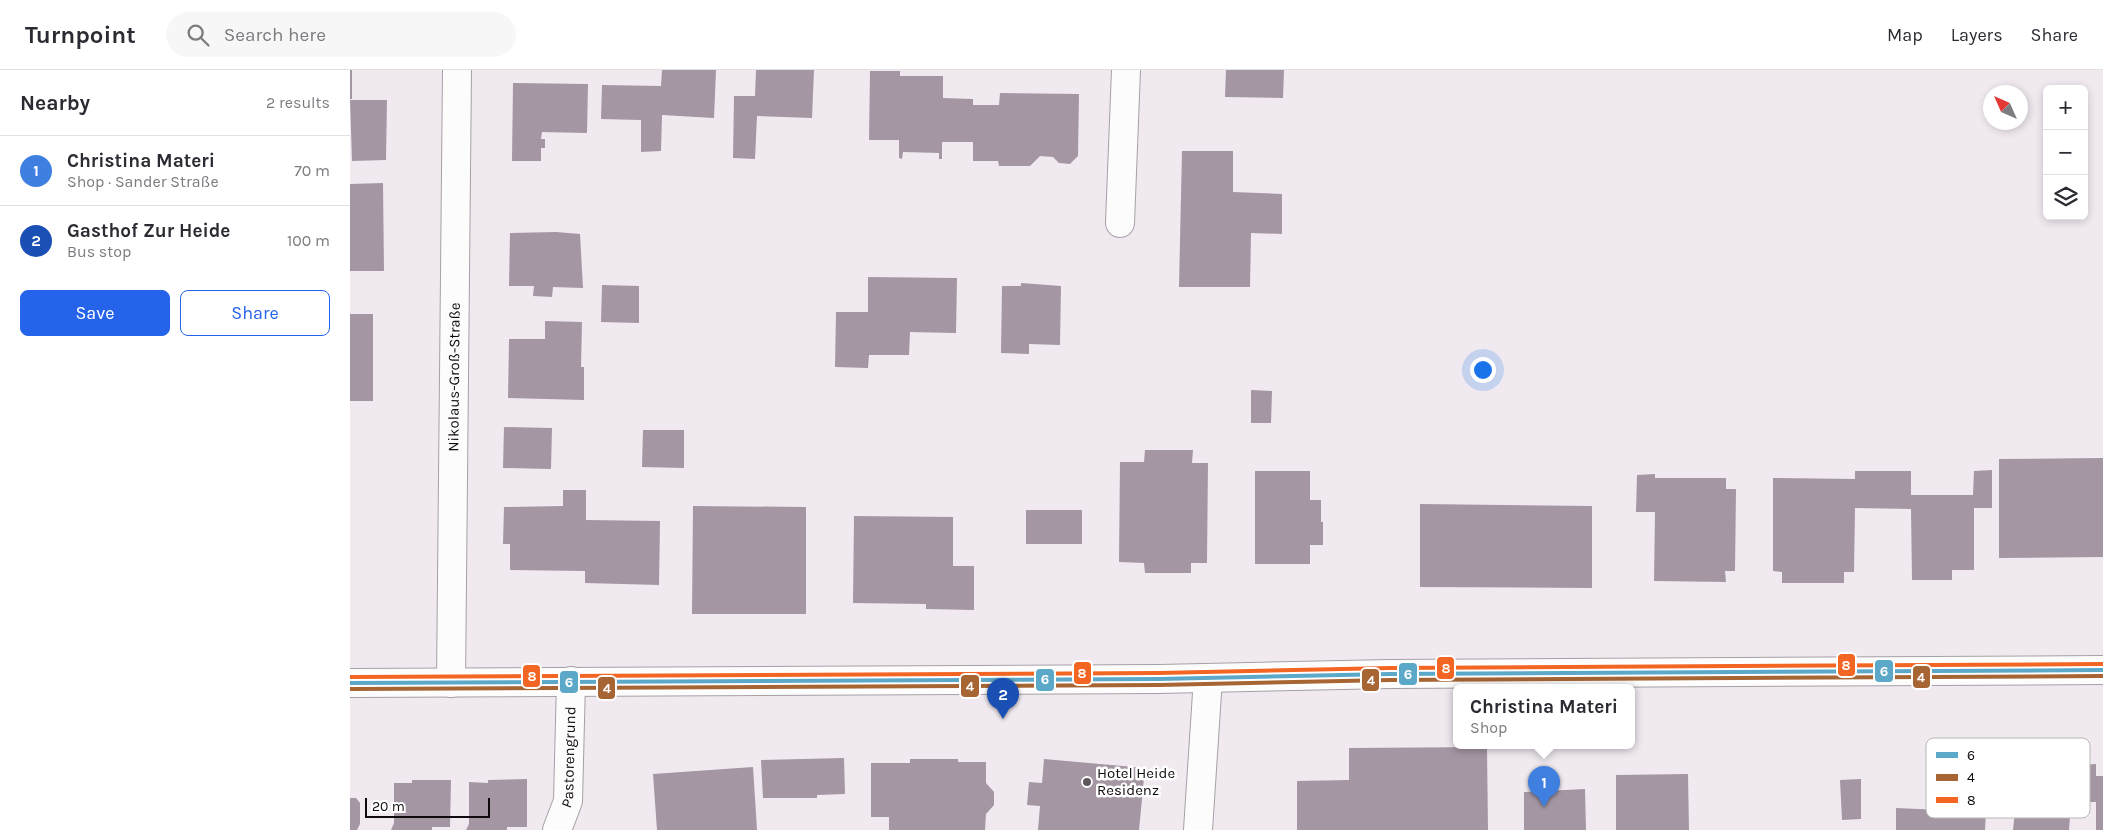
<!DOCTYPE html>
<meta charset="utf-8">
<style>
:root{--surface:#fff;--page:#f7f7f7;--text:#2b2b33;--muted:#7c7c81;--line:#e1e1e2;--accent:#2563eb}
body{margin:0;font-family:Karla,sans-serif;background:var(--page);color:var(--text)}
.controls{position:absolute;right:15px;top:15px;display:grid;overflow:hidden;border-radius:8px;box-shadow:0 2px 8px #0003}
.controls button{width:45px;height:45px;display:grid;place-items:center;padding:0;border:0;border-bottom:1px solid var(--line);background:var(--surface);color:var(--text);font:25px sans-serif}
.compass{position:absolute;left:1633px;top:15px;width:45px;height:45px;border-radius:50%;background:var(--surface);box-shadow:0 2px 8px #0003;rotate:315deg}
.scale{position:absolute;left:15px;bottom:12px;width:125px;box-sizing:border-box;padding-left:5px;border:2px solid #0f0a0e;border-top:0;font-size:14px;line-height:18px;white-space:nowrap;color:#0f0a0e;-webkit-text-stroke:4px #fff;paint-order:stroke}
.you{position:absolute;left:1132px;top:299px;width:18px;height:18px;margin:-12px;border:4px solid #fff;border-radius:50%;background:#1a73e8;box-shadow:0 0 0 8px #1a73e833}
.badge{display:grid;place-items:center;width:32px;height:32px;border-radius:50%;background:var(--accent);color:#fff;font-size:16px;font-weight:700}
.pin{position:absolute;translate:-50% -41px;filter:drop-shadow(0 1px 2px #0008)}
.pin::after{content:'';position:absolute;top:26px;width:18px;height:15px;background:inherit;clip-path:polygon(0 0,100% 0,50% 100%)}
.popup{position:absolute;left:1103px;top:614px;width:182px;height:65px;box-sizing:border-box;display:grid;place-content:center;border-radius:8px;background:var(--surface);filter:drop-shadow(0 1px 4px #0005);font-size:16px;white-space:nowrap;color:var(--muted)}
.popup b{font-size:19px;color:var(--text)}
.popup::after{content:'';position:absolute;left:50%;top:100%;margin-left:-10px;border:10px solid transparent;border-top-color:var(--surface)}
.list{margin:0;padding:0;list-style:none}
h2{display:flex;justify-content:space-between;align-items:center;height:65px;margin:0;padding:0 20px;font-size:21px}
h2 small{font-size:16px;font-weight:400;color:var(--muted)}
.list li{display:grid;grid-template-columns:32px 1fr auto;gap:15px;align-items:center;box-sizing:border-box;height:70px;padding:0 20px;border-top:1px solid var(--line)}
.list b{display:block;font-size:19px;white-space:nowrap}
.list p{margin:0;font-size:16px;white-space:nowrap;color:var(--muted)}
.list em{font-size:16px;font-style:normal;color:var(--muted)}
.actions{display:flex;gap:10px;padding:15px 20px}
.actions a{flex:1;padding:11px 0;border:1px solid var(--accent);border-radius:8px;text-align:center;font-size:18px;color:var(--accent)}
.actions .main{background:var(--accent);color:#fff}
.icon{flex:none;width:28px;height:28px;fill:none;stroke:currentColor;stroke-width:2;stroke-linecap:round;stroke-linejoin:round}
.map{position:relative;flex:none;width:1753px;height:760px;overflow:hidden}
header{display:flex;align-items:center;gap:30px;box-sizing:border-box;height:70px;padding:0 25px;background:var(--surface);border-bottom:1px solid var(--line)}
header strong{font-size:24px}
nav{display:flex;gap:28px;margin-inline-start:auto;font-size:18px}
.search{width:350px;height:45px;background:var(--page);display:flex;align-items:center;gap:12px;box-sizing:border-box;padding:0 18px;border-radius:28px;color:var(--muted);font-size:19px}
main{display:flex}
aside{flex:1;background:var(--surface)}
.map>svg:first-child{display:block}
.building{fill:#a496a3}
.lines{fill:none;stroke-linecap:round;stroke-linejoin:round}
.minor-casing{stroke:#a5a0a5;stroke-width:30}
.minor{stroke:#fdfcfd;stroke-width:28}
.bus-1-casing{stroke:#fff;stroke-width:8}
.bus-2-casing{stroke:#fff;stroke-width:8}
.bus-3-casing{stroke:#fff;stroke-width:8}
.bus-1{stroke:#5ca8c8;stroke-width:4}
.bus-2{stroke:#a76534;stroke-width:4}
.bus-3{stroke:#f26522;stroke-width:4}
.poi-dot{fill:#5e585d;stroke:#fff;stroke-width:2}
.labels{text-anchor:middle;stroke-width:5;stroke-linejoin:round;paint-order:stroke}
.street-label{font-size:15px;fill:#0f0a0e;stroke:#fff}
.poi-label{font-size:15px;fill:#0f0a0e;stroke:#fff;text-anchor:start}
.key{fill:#fff;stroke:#b7b6b7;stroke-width:1}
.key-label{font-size:14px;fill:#0f0a0e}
.line-badge{stroke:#fff;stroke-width:2}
.badge-label{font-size:14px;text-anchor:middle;font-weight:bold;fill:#fff}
</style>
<header>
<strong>Turnpoint</strong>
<div class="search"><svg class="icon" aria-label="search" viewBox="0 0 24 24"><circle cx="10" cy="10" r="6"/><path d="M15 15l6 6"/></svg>Search here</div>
<nav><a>Map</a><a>Layers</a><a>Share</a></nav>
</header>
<main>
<aside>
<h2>Nearby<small>2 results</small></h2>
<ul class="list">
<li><span class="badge" style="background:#3f7fe0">1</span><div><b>Christina Materi</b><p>Shop · Sander Straße</p></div><em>70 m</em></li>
<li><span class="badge" style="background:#1a4fb4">2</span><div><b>Gasthof Zur Heide</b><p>Bus stop</p></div><em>100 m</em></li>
</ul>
<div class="actions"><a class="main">Save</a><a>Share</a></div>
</aside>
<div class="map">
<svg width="1753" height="760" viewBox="0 0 1753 760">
<rect width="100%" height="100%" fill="#f0eaf0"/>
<g class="building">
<rect x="0" y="0" width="2" height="29"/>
<path d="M312,0H366L364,48L312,45L311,81L291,82V50L251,49L252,15L311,16Z"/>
<path d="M406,0H464L462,48L407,46L405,89L383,88L384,26H405Z"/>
<path d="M876,0H934L933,28L875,27Z"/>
<path d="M520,1H550V6H593V28L623,29V35H649L650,23L729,24L728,86L720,94L709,93L703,87L690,86L680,96H649L648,91H623V72H592V89H589V83L553,82L552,89L549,88V70H519Z"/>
<path d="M163,13L238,14L237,63L192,62L191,69H195V78H191V91H162Z"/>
<path d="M0,30H37L36,90L2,91Z"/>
<path d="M832,81H883V122L932,124V164L901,163L900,217H829Z"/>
<path d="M33,113L34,201H0V114Z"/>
<path d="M206,162L230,164L233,218L203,217L202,227L183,226L184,216H159L160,163Z"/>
<path d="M518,207L607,208L606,263L560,262L559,285H519L518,298L485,297L486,242H518Z"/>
<path d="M671,213L711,216L710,275L679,274V284L651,283L652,216H671Z"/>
<path d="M252,215L289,216V253L251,252Z"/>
<rect x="0" y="244" width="23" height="87"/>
<path d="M195,251L232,252L231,297H234V330L158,328L159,269H195Z"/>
<path d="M901,320L922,321L921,353H901Z"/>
<path d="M154,357L202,358L201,399L153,398Z"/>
<path d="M293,360H334V398L292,397Z"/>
<path d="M795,380H843L842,393H858L857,493H841V503H795L794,493L769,492L770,392H794Z"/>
<path d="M1753,388V487L1649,488V389Z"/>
<path d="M1642,400V438H1624V500H1602V510H1562L1561,439L1505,438L1504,502H1494V513H1432V502L1423,501V408L1505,409V401H1561V425H1623L1624,401Z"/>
<path d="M905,401H960V430H971V452H973V475H960V494H905Z"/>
<path d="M1305,404V408H1376V419H1386L1385,501H1375L1376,512L1304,511L1305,442H1286L1287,405Z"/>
<path d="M213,420H236V450L310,451L309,515L235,513V501L160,500V474H153L154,437L213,436Z"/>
<path d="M1070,434L1242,436V518L1070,517Z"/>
<path d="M343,436L456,437V544H342Z"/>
<rect x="676" y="440" width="56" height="34"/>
<path d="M504,446L603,447V496H624V540L576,539V534L503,533Z"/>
<path d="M1137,677L1138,760H947V711L999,710V678Z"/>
<path d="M494,688L495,724L467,725V728H413L411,690Z"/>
<path d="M560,689H608V692H636V713L644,722V735L636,744L635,760H539V747H521V693H560Z"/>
<path d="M694,689L795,698L789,760H688L690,736L677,735L679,712L692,713Z"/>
<path d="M1746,694V706H1753V760H1746V732H1727V695Z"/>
<path d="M403,697L407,760H307L303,704Z"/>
<path d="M1338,704L1339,760H1266V705Z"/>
<path d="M1723,706L1719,760H1663L1665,740L1664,710Z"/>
<path d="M177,709V757H157V760H116L119,754V712L138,713V710Z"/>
<path d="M1511,709V749L1492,750L1490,710Z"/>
<path d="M62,710H101L100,757H82V760H41L44,753V713H62Z"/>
<path d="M1235,719L1236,760H1174V722Z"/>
<path d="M0,728H6L10,733V754L7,760H0Z"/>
<path d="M1546,738L1636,742L1635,760H1546Z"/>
</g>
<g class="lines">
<g class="minor-casing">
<g id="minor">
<path d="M770,153L776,0"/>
<path d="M0,613L809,609L1040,604L1753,600"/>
<path id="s1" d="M101,613L107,0"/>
<path id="s2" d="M207,760L218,731L221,611"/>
<path d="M848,760L858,608"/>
</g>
</g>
<use href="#minor" class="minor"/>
<g class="bus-1-casing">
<path id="bus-1" d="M0,613L809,609L1040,604L1753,600"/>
</g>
<g class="bus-2-casing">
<path id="bus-2" d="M0,619L809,615L1040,610L1753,606"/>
</g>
<g class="bus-3-casing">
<path id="bus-3" d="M0,607L809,603L1040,598L1753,594"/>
</g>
<use href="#bus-1" class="bus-1"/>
<use href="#bus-2" class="bus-2"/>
<use href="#bus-3" class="bus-3"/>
</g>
<circle class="poi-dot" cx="737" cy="712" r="5"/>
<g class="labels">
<g class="street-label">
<text dy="5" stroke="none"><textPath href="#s1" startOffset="306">Nikolaus-Groß-Straße</textPath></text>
<text dy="5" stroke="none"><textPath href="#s2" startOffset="75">Pastorengrund</textPath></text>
</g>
<g class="poi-label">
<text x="747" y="708">Hotel Heide<tspan x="747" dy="17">Residenz</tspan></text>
</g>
</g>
<rect x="1576" y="668" width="164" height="80" rx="8" class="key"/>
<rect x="1586" y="682" width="22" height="6" fill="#5ca8c8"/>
<rect x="1586" y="704" width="22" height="7" fill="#a76534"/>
<rect x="1586" y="727" width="22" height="6" fill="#f26522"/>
<g class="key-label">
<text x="1617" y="690">6</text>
<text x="1617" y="712">4</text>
<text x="1617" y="735">8</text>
</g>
<g class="line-badge">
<rect x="1487" y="583" width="19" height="24" rx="5" fill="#f26522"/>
<rect x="1086" y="586" width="19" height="24" rx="5" fill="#f26522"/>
<rect x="1524" y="589" width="20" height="24" rx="5" fill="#5ca8c8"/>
<rect x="723" y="591" width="19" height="24" rx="5" fill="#f26522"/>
<rect x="1048" y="592" width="20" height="24" rx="5" fill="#5ca8c8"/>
<rect x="172" y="594" width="19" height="24" rx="5" fill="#f26522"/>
<rect x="1562" y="595" width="19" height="24" rx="5" fill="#a76534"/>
<rect x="685" y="598" width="20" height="24" rx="5" fill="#5ca8c8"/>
<rect x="1011" y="598" width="19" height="24" rx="5" fill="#a76534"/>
<rect x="209" y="600" width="20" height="24" rx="5" fill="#5ca8c8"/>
<rect x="610" y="604" width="20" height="24" rx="5" fill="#a76534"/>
<rect x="247" y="606" width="19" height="24" rx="5" fill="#a76534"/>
</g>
<g class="badge-label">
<text x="1496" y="600">8</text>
<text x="1096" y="603">8</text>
<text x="1534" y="606">6</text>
<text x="732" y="608">8</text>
<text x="1058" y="609">6</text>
<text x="182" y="611">8</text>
<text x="1571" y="612">4</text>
<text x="695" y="614">6</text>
<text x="1021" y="615">4</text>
<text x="219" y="617">6</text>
<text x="620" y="621">4</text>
<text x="257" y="623">4</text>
</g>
</svg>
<div class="controls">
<button>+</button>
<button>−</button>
<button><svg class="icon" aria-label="layers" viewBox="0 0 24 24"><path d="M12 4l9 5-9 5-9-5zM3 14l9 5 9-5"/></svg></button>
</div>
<svg class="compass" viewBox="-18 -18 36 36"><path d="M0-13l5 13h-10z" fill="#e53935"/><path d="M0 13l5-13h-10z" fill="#7c7c81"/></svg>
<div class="scale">20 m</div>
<div class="you"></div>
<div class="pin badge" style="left:1194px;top:737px;background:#3f7fe0">1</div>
<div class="popup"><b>Christina Materi</b>Shop</div>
<div class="pin badge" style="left:653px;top:649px;background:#1a4fb4">2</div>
</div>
</main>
